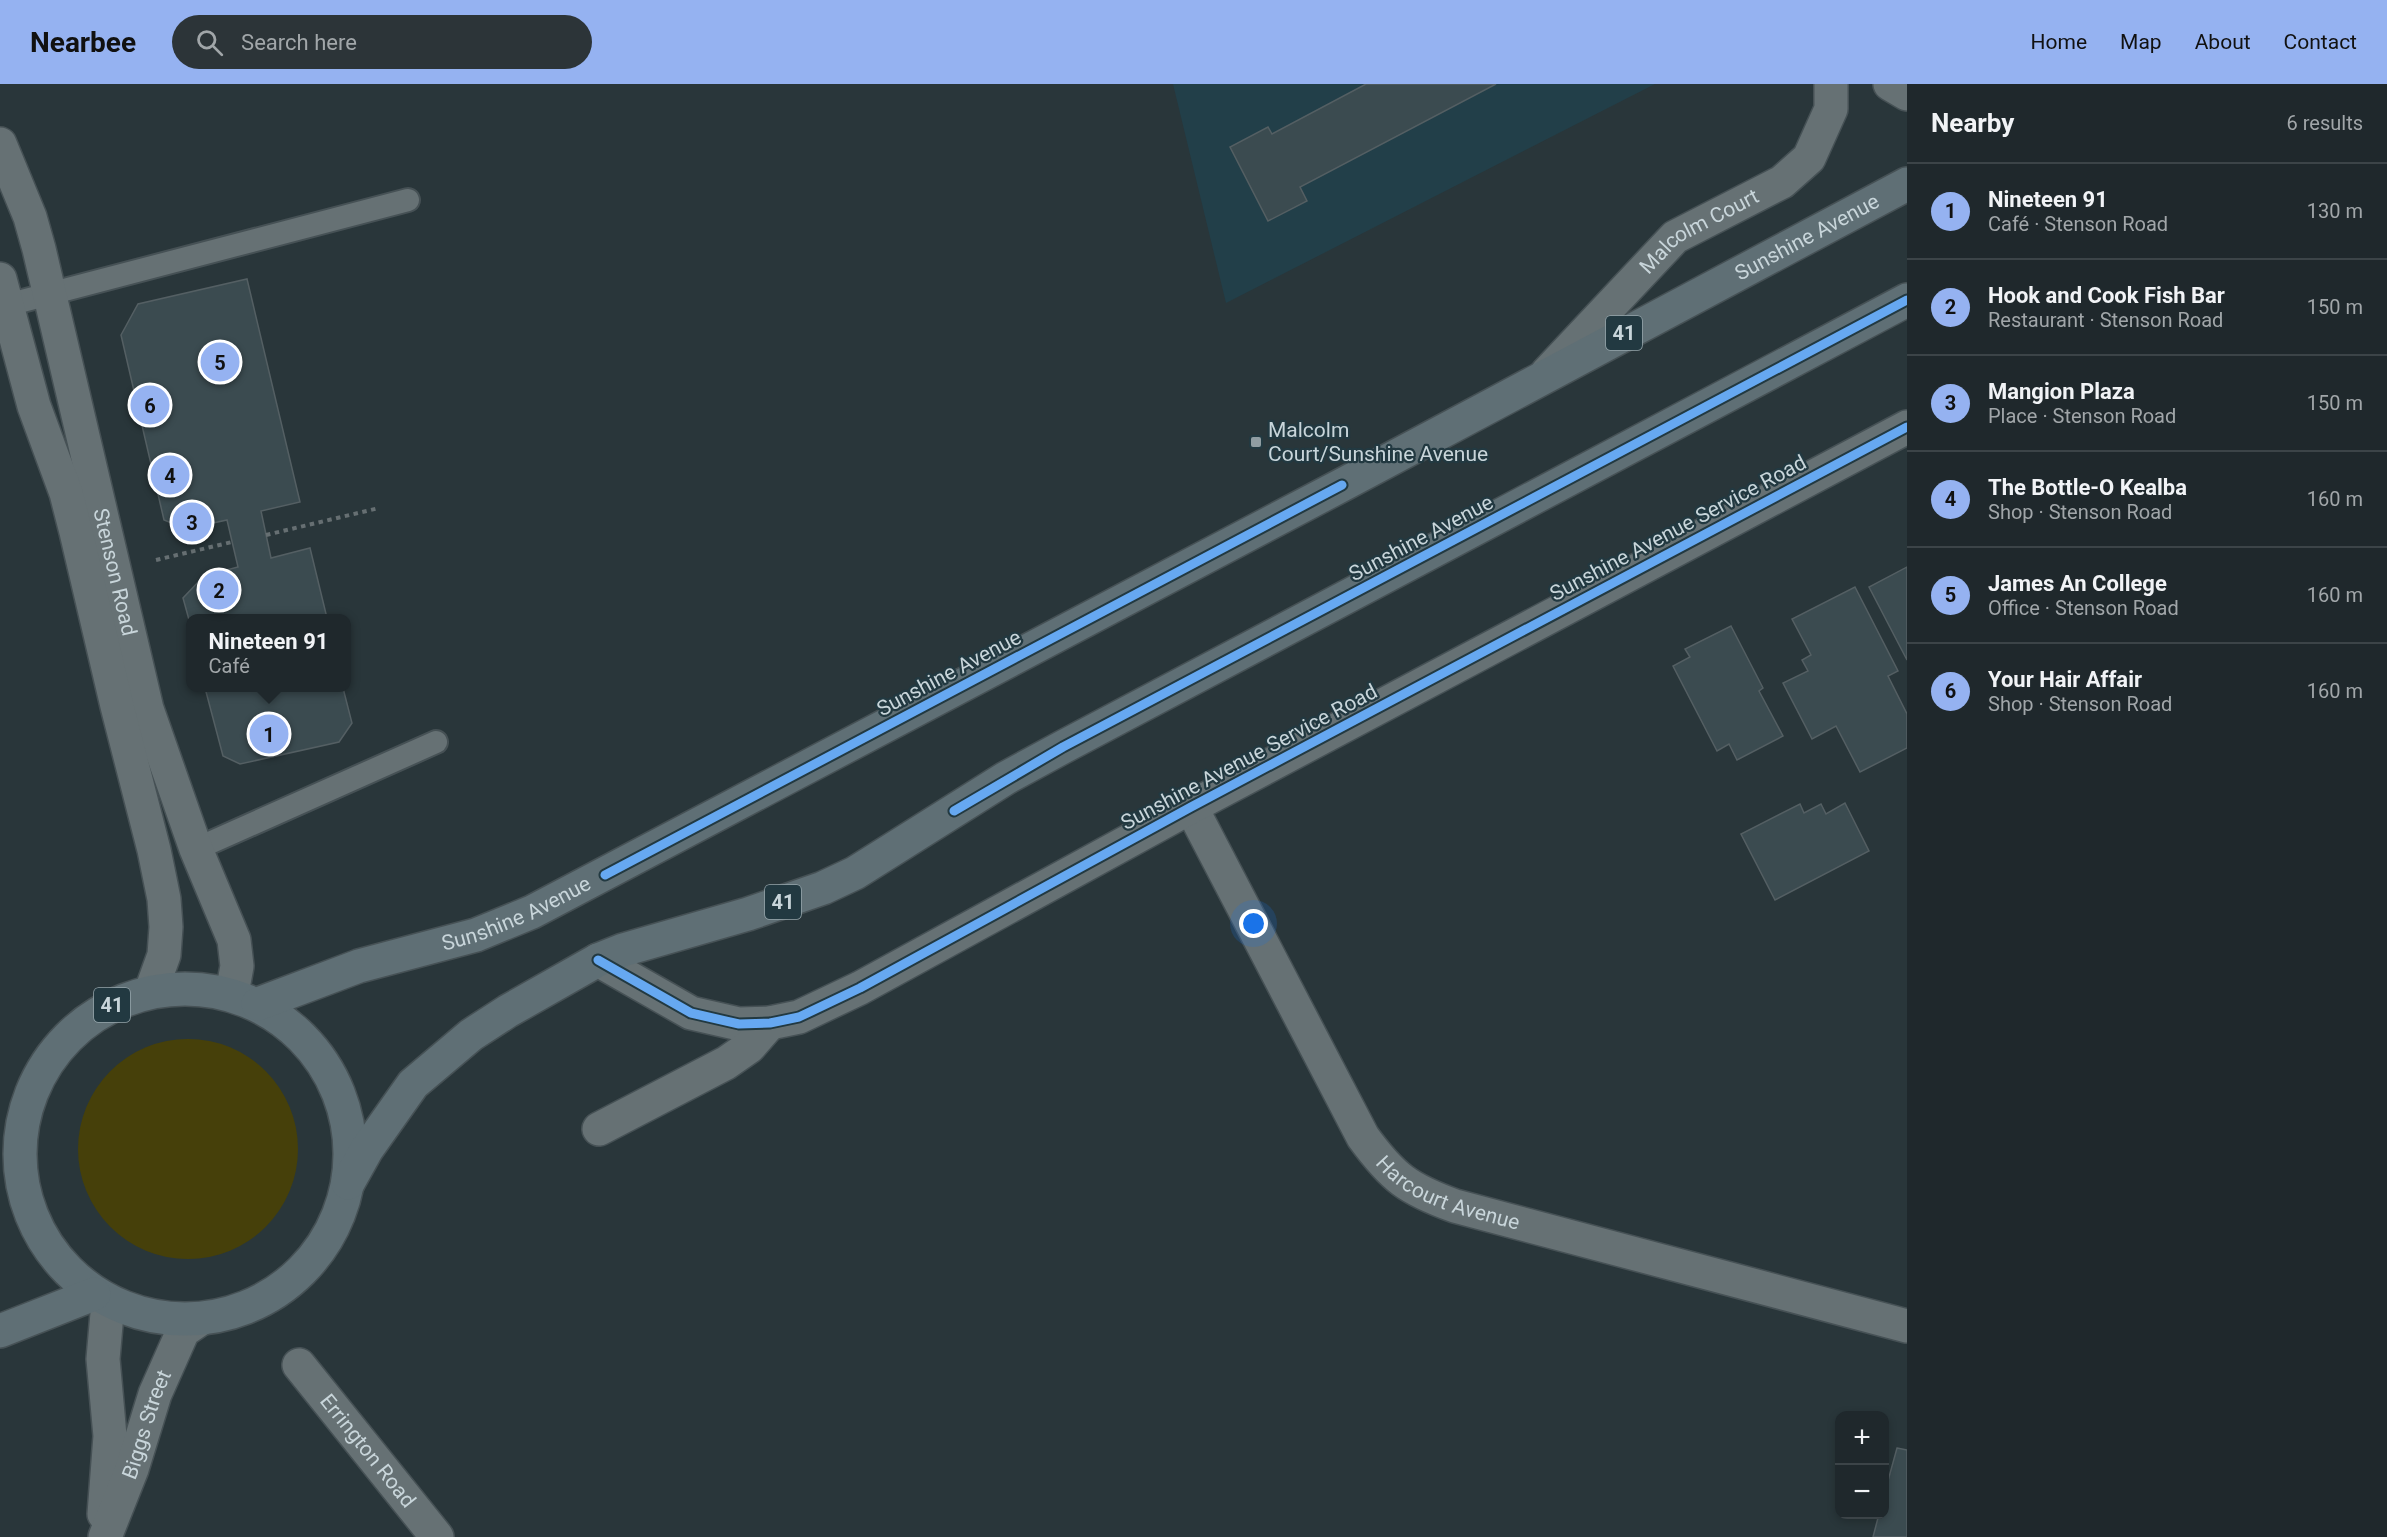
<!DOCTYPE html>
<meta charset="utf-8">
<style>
:root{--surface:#1f282c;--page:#2c3438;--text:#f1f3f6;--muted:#a1a6a9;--line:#3c4448;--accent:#95b2f1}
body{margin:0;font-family:Roboto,sans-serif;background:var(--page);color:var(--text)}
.controls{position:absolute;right:18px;bottom:18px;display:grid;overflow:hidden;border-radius:12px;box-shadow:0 3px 9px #0003}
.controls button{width:54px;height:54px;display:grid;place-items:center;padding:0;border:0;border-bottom:2px solid var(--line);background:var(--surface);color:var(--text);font:30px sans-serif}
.you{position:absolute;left:1254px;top:840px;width:21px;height:21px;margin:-15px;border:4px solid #fff;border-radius:50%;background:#1a73e8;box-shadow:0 0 0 9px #1a73e833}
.badge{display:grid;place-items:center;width:39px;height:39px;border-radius:50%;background:var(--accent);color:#111;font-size:20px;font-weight:700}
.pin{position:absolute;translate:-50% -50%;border:3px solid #fff;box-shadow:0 2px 6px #0006}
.popup{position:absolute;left:186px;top:530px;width:165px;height:78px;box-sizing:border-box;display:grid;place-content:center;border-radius:12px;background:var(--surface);filter:drop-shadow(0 2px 4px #0005);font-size:20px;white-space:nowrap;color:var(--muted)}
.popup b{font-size:22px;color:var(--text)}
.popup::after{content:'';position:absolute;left:50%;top:100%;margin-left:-12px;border:12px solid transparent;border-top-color:var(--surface)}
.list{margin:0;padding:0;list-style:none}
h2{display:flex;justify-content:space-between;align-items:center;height:78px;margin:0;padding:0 24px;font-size:26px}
h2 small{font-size:20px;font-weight:400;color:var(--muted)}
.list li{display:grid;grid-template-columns:39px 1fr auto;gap:18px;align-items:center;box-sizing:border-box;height:96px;padding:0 24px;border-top:2px solid var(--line)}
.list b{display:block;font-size:22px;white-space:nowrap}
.list p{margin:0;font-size:20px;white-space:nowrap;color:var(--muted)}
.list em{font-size:20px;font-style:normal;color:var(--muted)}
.icon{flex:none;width:33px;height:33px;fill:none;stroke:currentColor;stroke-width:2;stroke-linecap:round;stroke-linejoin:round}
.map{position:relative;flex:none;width:1907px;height:1453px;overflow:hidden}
header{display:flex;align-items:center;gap:36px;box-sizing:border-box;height:84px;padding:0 30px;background:var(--accent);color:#111}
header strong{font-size:28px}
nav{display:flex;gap:33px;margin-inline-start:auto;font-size:21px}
.search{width:420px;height:54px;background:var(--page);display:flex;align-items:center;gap:15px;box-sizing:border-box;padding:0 21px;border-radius:33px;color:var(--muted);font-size:22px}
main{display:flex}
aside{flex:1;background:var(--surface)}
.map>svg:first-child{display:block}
.built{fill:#223f49}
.green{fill:#46400a}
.building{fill:#3b4b50;stroke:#545f63;stroke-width:1.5}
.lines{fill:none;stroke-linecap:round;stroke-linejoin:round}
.lane-casing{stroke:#465155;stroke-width:26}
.street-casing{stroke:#465155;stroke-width:36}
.secondary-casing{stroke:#465155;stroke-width:36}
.primary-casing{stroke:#465155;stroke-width:36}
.path{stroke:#666f72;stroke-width:4;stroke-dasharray:4.5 4.5;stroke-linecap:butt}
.lane{stroke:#667174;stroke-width:22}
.street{stroke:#667174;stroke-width:33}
.secondary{stroke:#667174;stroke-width:33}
.primary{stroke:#5f6f75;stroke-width:33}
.cycleway-casing{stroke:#223941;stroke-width:13}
.cycleway{stroke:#66a8f1;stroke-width:9}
.poi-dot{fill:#909da2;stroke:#223941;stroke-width:2}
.labels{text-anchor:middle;stroke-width:4.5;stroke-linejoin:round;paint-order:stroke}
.shield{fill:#223941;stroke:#96a6ac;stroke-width:1.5}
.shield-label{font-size:20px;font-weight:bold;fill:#c8d5da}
.street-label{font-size:21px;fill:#c8d5da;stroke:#223941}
.poi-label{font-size:21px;fill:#c8d5da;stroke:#223941;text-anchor:start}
</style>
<header>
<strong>Nearbee</strong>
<div class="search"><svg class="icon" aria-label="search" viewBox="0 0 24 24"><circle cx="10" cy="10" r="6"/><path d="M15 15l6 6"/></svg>Search here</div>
<nav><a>Home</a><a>Map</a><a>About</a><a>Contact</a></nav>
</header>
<main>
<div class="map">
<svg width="1907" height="1453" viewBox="0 0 1907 1453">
<rect width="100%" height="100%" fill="#29363a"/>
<path class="built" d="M1173,0H1655L1226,219Z"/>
<circle class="green" cx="188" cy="1065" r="110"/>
<g class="building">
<path d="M1366,0H1496L1300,103L1307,117L1268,137L1230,63L1268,43L1272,50Z"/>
<path d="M247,195L300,418L261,427L271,474L310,464L327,534H191V543L183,514L204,492L238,483L227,436L186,445L164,436L121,251L138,220Z"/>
<path d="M1907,483V576L1869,503Z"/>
<path d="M1855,503L1898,587L1888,592L1907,630V664L1860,688L1836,642L1812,655L1783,599L1808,587L1802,576L1811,571L1792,535Z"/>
<path d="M1731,542L1763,604L1759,607L1783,652L1737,676L1729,660L1717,667L1673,582L1690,573L1685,565Z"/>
<path d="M205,604H343L352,639L339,658L240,680L223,672Z"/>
<path d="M1845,719L1869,767L1775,816L1741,750L1800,720L1804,729L1821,720L1826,730Z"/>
<path d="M1897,1364L1907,1366V1453H1873L1879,1430H1884V1411Z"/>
</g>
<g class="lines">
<g class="lane-casing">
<g id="lane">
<path d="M7,221L408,116"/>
<path d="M196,765L436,658"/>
</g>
</g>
<g class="street-casing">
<g id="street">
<path d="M1890,0L1907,10"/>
<path id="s1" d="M1547,289L1675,153L1782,98L1809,74L1831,25V0"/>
<path id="s2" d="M1191,723L1363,1053C1393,1094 1408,1105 1455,1122L1907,1242"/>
<path d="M598,876L691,929L739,940L770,939L799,933L860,904L1191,723L1907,343"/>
<path d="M599,1045L726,979L749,963L770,939"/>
<path id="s3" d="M299,1281L437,1453"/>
</g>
</g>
<g class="secondary-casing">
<g id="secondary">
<path id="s4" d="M0,60L30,133L39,165L147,625L196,765L234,856L237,882L232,910"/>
<path d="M0,195L34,322L66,409L76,448L117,622L154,766L164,815L166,843L164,871L151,907"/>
<path d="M104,1430L110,1352L103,1275L108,1218"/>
<path id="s5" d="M105,1453L132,1385L155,1310L183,1247L199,1236"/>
</g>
</g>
<g class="primary-casing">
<g id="primary">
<circle cx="185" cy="1070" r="165"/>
<path id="s6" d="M258,920L359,882L476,851L532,828L1342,401L1907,100"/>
<path d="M348,1099L367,1065L413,1000L471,951L508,927L598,876L623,866L748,830L823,804L855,789L1006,694L1063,663L1907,216"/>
<path d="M0,1247L94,1210"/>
</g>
</g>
<g class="path">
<path d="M266,451L379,424"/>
<path d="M156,476L232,458"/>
</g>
<use href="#lane" class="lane"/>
<use href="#street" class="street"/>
<use href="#secondary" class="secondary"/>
<use href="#primary" class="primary"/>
<g class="cycleway-casing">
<g id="cycleway">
<path d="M954,727L1063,663L1907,216"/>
<path d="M605,791L1342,401"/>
<path d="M598,876L691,929L739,940L770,939L799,933L860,904L1191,723L1907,343"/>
</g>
</g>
<use href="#cycleway" class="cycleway"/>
</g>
<rect class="poi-dot" x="1250" y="352" width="12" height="12" rx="3"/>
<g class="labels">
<g class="shield">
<rect x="1606" y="232" width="36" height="34" rx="4.5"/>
<rect x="765" y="801" width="36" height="34" rx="4.5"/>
<rect x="94" y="904" width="36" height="34" rx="4.5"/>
</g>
<g class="shield-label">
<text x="1624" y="256">41</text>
<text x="783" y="825">41</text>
<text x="112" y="928">41</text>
</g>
<g class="street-label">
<text dy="7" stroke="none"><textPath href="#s1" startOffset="210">Malcolm Court</textPath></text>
<text dy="7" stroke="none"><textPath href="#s6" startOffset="1732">Sunshine Avenue</textPath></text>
<text transform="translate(1678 444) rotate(-28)" y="7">Sunshine Avenue Service Road</text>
<text transform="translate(1421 454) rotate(-28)" y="7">Sunshine Avenue</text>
<text dy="7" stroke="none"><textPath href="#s4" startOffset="444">Stenson Road</textPath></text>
<text transform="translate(949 589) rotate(-28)" y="7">Sunshine Avenue</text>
<text transform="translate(1249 673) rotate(-28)" y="7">Sunshine Avenue Service Road</text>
<text dy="7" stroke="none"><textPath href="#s6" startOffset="274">Sunshine Avenue</textPath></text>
<text dy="7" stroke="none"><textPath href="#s2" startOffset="478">Harcourt Avenue</textPath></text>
<text dy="7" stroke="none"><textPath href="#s5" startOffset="120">Biggs Street</textPath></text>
<text dy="7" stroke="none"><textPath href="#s3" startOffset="110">Errington Road</textPath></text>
</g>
<g class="poi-label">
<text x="1268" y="353">Malcolm<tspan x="1268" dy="24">Court/Sunshine Avenue</tspan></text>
</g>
</g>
</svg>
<div class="controls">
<button>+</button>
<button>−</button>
</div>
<div class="you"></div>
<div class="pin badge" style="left:269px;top:650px">1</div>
<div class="popup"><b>Nineteen 91</b>Café</div>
<div class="pin badge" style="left:219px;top:506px">2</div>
<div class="pin badge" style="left:192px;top:438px">3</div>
<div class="pin badge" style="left:170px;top:391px">4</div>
<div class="pin badge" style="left:220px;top:278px">5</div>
<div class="pin badge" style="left:150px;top:321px">6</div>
</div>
<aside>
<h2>Nearby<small>6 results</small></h2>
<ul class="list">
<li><span class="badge">1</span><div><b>Nineteen 91</b><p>Café · Stenson Road</p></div><em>130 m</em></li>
<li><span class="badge">2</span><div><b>Hook and Cook Fish Bar</b><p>Restaurant · Stenson Road</p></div><em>150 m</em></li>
<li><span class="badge">3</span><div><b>Mangion Plaza</b><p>Place · Stenson Road</p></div><em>150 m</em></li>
<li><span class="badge">4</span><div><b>The Bottle-O Kealba</b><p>Shop · Stenson Road</p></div><em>160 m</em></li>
<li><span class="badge">5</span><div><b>James An College</b><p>Office · Stenson Road</p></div><em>160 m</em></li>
<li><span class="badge">6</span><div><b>Your Hair Affair</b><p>Shop · Stenson Road</p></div><em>160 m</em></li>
</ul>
</aside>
</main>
